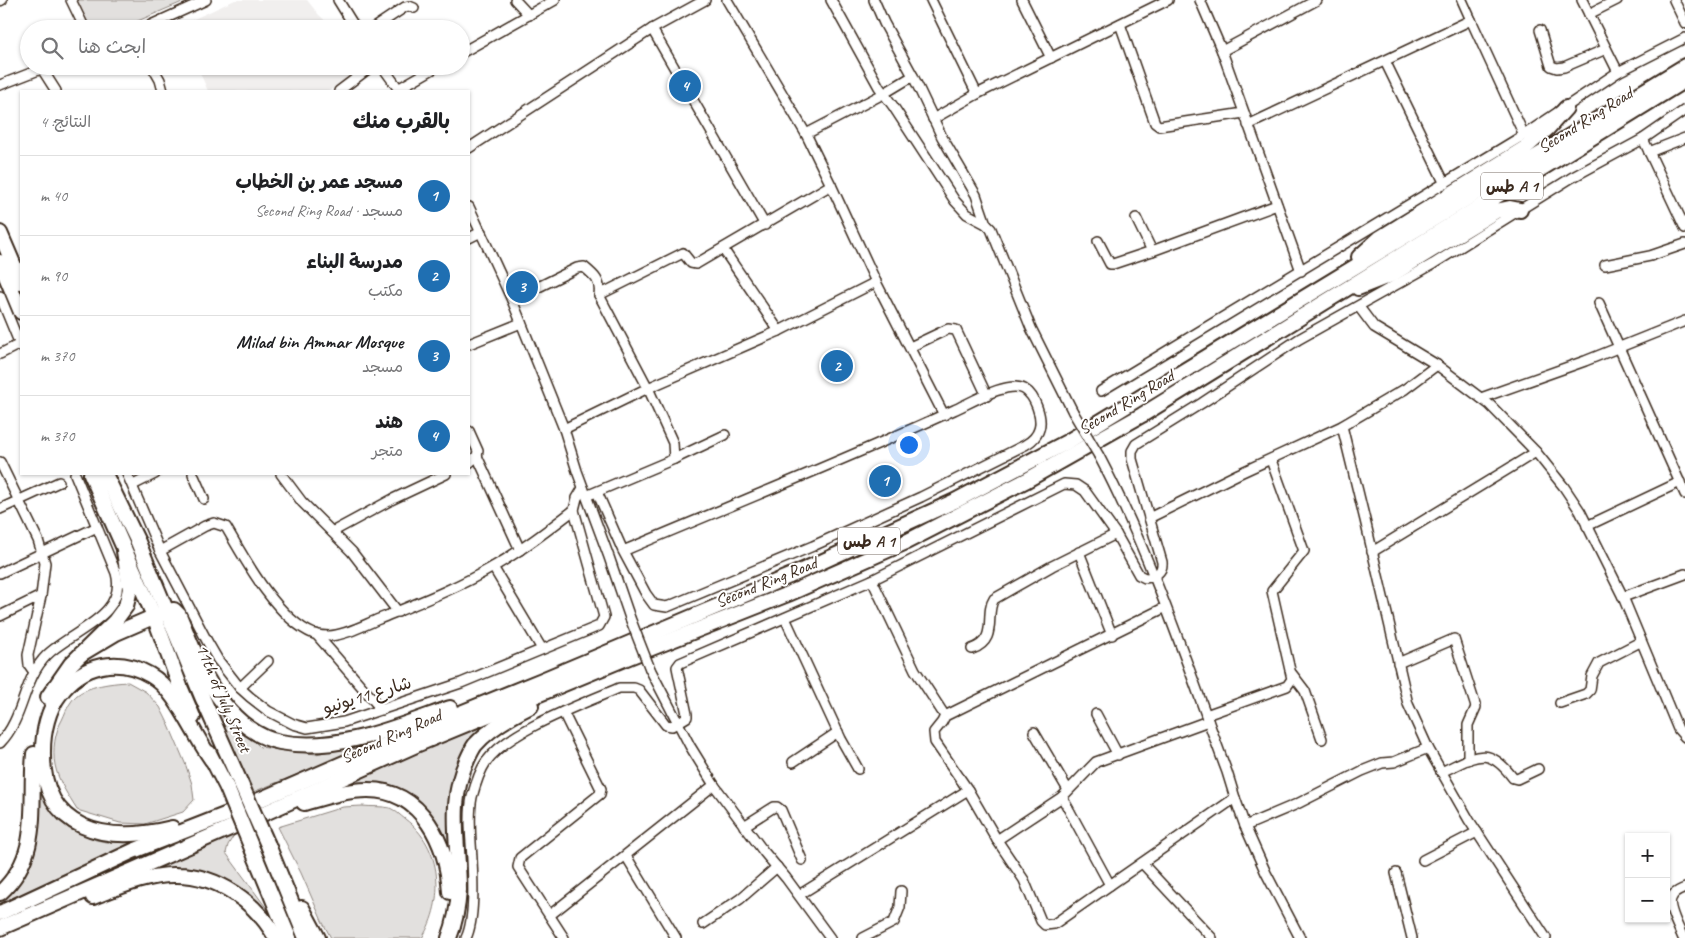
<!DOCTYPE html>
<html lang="ar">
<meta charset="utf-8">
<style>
:root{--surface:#fff;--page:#f2f2f2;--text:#202124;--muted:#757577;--line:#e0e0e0;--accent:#1f6fb2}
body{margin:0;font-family:Caveat,"Playpen Sans Arabic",sans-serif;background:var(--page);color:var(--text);direction:rtl}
.controls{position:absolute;right:15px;bottom:15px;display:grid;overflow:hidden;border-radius:0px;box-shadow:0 1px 4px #0004}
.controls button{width:45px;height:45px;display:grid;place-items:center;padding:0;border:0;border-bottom:1px solid var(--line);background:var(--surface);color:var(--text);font:25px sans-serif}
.you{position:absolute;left:908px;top:444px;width:18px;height:18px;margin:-12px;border:4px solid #fff;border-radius:50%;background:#1a73e8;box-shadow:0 0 0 8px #1a73e833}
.badge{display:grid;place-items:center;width:32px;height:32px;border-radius:50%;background:var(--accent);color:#fff;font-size:16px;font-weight:700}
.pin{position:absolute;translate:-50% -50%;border:2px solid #fff;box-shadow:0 1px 5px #0006}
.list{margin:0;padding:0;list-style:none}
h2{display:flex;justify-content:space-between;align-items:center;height:65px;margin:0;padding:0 20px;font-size:21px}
h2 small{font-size:16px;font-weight:400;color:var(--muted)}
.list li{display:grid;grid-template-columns:32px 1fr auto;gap:15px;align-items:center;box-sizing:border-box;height:80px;padding:0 20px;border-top:1px solid var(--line)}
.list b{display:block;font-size:19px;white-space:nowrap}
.list p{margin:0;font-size:16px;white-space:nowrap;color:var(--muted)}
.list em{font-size:16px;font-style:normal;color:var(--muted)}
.icon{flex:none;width:28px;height:28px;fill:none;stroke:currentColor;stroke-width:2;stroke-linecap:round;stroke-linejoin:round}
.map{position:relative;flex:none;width:1685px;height:938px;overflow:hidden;direction:ltr}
.search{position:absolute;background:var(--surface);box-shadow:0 1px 4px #0004;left:20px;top:20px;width:450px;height:55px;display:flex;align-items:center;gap:12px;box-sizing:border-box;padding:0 18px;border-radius:28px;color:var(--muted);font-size:19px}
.panel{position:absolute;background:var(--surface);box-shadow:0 1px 4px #0004;left:20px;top:90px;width:450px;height:385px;border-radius:0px;direction:rtl}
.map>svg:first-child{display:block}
.built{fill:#f1efee}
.green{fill:#e2e0de;stroke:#8e857e}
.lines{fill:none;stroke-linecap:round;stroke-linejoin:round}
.minor-casing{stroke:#3b2a1e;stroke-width:12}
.highway-casing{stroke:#3b2a1e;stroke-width:18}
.minor{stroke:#fff;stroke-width:9}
.highway{stroke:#fff;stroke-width:14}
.minor-bridge-casing{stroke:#3b2a1e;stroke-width:12;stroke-linecap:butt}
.highway-bridge-casing{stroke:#3b2a1e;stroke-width:18;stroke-linecap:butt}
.minor-bridge{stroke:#fff;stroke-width:9}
.highway-bridge{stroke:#fff;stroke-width:14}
.labels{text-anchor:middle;stroke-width:4;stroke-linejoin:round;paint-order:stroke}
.shield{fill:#fff;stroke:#766a62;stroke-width:1}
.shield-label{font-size:16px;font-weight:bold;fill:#3b2a1e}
.street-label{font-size:18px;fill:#3b2a1e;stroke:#fff}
</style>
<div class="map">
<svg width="1685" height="938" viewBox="0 0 1685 938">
<rect width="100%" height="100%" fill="#fff"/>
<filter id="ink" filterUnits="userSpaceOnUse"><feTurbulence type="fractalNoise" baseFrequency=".02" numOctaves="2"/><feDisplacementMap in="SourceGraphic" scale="10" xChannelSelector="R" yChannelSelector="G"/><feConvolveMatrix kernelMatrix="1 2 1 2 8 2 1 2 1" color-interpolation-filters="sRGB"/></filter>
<g filter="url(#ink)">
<g class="built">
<path d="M235,0H307L319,15L334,29H180L179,26Z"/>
<path d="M197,66H363L329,91H208Z"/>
</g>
<g class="green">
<path d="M74,0H187L119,29H90Z"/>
<path d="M128,682L146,692L160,707L168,723L185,763L192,784L194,800L183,812L145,824L120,823L77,810C69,797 58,781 55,765C52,750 55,732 62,720C65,714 67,707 71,702C80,686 111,683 128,682Z"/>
<path d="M208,695L260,747L316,754L353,746L346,755L253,792Z"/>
<path d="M503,716L478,736L451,795L449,820L455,879L439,827L420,802L396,788L371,784L339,786Z"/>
<path d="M39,776L64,822L82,834L96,840L107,842H142L0,907V899L30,866L40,807Z"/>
<path d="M362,806C371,807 382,806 390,808C395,810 401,816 405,819C443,847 445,901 422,938H331L322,921L301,873L278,827L343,807Z"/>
<path d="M234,835L228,845L226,853L273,917L270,920L223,881L120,883Z"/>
</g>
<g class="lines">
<g class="minor-casing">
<g id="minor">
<path d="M71,0L85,29"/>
<path d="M338,0L356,29"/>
<path d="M515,0L529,15"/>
<path d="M727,0L806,134"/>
<path d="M831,0L879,87L893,106L955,201L967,214L986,224L991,229L1031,328L1073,412"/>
<path d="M874,0L884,23L913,76L942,137L976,195L986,224"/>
<path d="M931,0L977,94"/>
<path d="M1022,0L1051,58"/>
<path d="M1200,0L1222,51L1301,271"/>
<path d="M1582,0L1618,72"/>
<path d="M1674,0L1685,23"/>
<path d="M0,1L2,0"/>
<path d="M1589,14L1617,0"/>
<path d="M1471,20L1524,135"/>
<path d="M1120,24L1155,123L1159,126L1244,113"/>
<path d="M142,29L206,0"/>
<path d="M372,29L405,7L409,6L414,8"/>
<path d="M652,29L765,225"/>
<path d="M1540,30L1551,66L1557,68L1564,67L1606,49"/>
<path d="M1222,51L1317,0"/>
<path d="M461,53L555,0"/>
<path d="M1385,61L1445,184"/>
<path d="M152,66L160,80L163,91"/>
<path d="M382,66L400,91"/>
<path d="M42,69L56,91"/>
<path d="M913,76L883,94L806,134L831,185L876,282L944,415"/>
<path d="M0,85L49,66"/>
<path d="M398,89L438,66"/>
<path d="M339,91L372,66"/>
<path d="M933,119L977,94L1168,0"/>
<path d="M1248,125L1471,20L1462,0"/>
<path d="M1643,139L1685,228"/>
<path d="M469,148L652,29L705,0"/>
<path d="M1649,152L1685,138"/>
<path d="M469,207L512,300L564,429L577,471L609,557L630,618"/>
<path d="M1136,218L1152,251L1277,205"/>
<path d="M469,238L481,232"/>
<path d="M1098,241L1110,264H1113L1152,251"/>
<path d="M723,249L779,331"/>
<path d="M1605,265L1650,256L1685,244"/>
<path d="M599,295L648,388L673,443L674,459"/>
<path d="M0,296L21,347"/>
<path d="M512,300L577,268L584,267C595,276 601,281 599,295L683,253L691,263L696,264L831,185"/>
<path d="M1599,303L1685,494"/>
<path d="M1359,307L1374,327L1437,365L1490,405L1536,452L1564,487L1580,511L1623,597L1678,729L1685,737"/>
<path d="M469,344L521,323"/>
<path d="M910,347L948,329L956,330L987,396"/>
<path d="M0,354L20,344"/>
<path d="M1101,391L1524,135L1618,72L1685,38"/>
<path d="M1481,398L1585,361L1685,321"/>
<path d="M1342,426L1365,520L1408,704L1428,748L1469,820L1546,938"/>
<path d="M564,429L648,388L779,331L876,282"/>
<path d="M469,431L478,451L477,456L469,463"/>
<path d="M477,456L520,550"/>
<path d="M1099,456C1152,557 1187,665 1227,772L1235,798L1054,924L1045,925L1041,921L1024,880L997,840L968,790L935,742L934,732L942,722L945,716L1166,607"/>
<path d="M0,462L38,540L45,563L41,596L28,655L29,665L34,672"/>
<path d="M127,474L160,551L207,641L218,660L240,688L250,697L268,711L293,724L307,728L344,722L461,683L599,626L604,617L574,510L577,498L583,488"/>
<path d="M193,474L204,499"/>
<path d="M281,474L302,502L352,552L398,612"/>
<path d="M133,485L155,474"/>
<path d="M597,492L623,551L646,594L654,605L667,607L813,546L921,497L1025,445C1041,436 1043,423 1037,407C1034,399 1031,393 1024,389C1008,380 970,403 954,410C845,460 734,504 623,551"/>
<path d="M591,494L674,459L725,435"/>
<path d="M0,509L59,482"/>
<path d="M1149,518L1238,474L1342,426L1405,389L1437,365"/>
<path d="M1587,526L1680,482"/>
<path d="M332,532L393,499L446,474"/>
<path d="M160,551L205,526L214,523L226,527C245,560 277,619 314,634C318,635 324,636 329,636C346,635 364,625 379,619C418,603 457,588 493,567C522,550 548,530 574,510"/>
<path d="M1079,552L1112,635"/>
<path d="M1372,552L1536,452"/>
<path d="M493,567L542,649"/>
<path d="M0,573L97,527"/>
<path d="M872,580L915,670L945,716"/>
<path d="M1623,597L1685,574"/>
<path d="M0,616L41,596"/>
<path d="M785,618L841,739L858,769"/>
<path d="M316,634L382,710"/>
<path d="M972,649C999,640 984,614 994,599L1052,566L1116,534"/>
<path d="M1398,663L1454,639L1476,707L1468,725V760"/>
<path d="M650,669L690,746L714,785L764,852L786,878L830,938"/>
<path d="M1292,674L1305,691L1322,739"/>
<path d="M240,688L268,661"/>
<path d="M1560,703L1586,694L1590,690L1592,676L1599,663L1640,642"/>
<path d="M563,712L601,789L600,794L520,858L518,867L564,938"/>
<path d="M1096,714L1118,755"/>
<path d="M1206,715L1287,686L1292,679L1272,591L1304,551L1271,460"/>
<path d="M1034,732L1068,790"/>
<path d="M0,743C25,717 22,680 47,655C71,631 128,616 116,573L75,474"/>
<path d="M793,762L838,732"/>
<path d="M1441,772C1475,757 1487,743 1513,778L1517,779L1538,769"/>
<path d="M1062,797L1110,885"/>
<path d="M1235,798L1245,826L1266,873L1300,938"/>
<path d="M744,826L774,807H777L781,810L802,860"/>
<path d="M1245,826L1297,804L1362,771L1382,763L1394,762L1428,748"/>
<path d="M997,840L1062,797L1096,762L1208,721"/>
<path d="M626,856L676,938"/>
<path d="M1423,860L1477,832"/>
<path d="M1142,863L1212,938"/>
<path d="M1396,873L1412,938"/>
<path d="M799,895L968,790"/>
<path d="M550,915L714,785"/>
<path d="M703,924L740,899L777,867"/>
<path d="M466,938C475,919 473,880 472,859C471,838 468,817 472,797C475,786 479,772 486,762C508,730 583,704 619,688H634L639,690L666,725L672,726L687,717V714L678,672L677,667L680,663L872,580L1064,484L1076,485L1085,491L1116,534L1139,575L1145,578C1155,577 1163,572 1162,562L1132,459V451L1136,444L1202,403L1299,339L1433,264L1571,178L1643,139L1685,110"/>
<path d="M863,938L894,922L900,907L901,891"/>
<path d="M1683,938C1679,928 1666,905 1672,897C1674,892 1681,890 1685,888"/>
</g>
</g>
<g class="highway-casing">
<g id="highway">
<path d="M0,233L21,282"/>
<path d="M1359,257L1380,238L1525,148L1547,129L1566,108"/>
<path d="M0,262L21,312"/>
<path d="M1358,288L1391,275L1496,211L1510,208L1520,210"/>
<path d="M91,474L154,616L181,689L193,717"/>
<path d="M105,474L138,542L203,699L240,782"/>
<path d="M81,654L116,633L167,611L174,610L179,615C192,646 203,678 224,704C237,721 258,738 280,742C337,753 396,727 450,708"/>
<path d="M48,697L71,664L115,621L126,606L130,589L124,551"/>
<path d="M209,753L227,788"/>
<path d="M304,803C325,797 346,790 368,790C423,790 447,845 450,892"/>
<path d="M172,828C107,844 41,832 43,751C43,732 48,709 60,694C82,664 118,656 150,675C177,690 193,735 212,760"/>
<path d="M268,845L306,938"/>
<path d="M253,851L289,938"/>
<path d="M0,893C43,854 29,804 34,754"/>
<path d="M93,897C119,887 149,874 177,875C218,875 257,903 276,938"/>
<path d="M302,908L318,938"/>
<path d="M0,913L133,851L225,815L431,725L542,680L799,572L955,501L1067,442L1685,66"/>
<path d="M0,928L267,812L416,745L629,657L788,594L906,542L1027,480L1142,415L1685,80"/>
<path d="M449,938C455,923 458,906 459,890C459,844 447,801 468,758C470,754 472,749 475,745C490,728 511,716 531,706"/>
</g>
</g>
<use href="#minor" class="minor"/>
<use href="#highway" class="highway"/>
<g class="minor-bridge-casing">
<g id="minor-bridge">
<path d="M1073,412L1099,456"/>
<path d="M630,618L650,669"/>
</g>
</g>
<g class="highway-bridge-casing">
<g id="highway-bridge">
<path d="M240,782L268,845"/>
<path d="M227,788L253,851"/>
</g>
</g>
<use href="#minor-bridge" class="minor-bridge"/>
<use href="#highway-bridge" class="highway-bridge"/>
</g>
</g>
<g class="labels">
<g class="shield">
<rect x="1481" y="172.5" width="62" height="27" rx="4"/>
<rect x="838" y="527.5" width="62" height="27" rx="4"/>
</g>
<g class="shield-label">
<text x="1512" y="192">طس A 1</text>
<text x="869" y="547">طس A 1</text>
</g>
<g class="street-label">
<text transform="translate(1585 120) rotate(-32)" y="6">Second Ring Road</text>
<text transform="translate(1126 402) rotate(-31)" y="6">Second Ring Road</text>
<text transform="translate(766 582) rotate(-22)" y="6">Second Ring Road</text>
<text transform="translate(367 695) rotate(-17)" y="6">شارع 11يونيو</text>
<text transform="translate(224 698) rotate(67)" y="6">11th of July Street</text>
<text transform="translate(391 736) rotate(-24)" y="6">Second Ring Road</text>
</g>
</g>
</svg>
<div class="controls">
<button>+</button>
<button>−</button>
</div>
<div class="you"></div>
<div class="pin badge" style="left:885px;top:481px">1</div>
<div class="pin badge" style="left:837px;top:366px">2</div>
<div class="pin badge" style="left:522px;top:287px">3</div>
<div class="pin badge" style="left:685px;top:86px">4</div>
<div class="search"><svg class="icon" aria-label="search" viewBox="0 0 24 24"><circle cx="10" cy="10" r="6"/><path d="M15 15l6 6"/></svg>ابحث هنا</div>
<section class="panel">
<h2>بالقرب منك<small>النتائج: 4</small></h2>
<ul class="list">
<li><span class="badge">1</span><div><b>مسجد عمر بن الخطاب</b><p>مسجد · Second Ring Road</p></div><em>40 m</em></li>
<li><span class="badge">2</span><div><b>مدرسة البناء</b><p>مكتب</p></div><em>90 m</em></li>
<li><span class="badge">3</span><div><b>Milad bin Ammar Mosque</b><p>مسجد</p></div><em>370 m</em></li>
<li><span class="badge">4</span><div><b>هند</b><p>متجر</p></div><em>370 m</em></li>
</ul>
</section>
</div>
